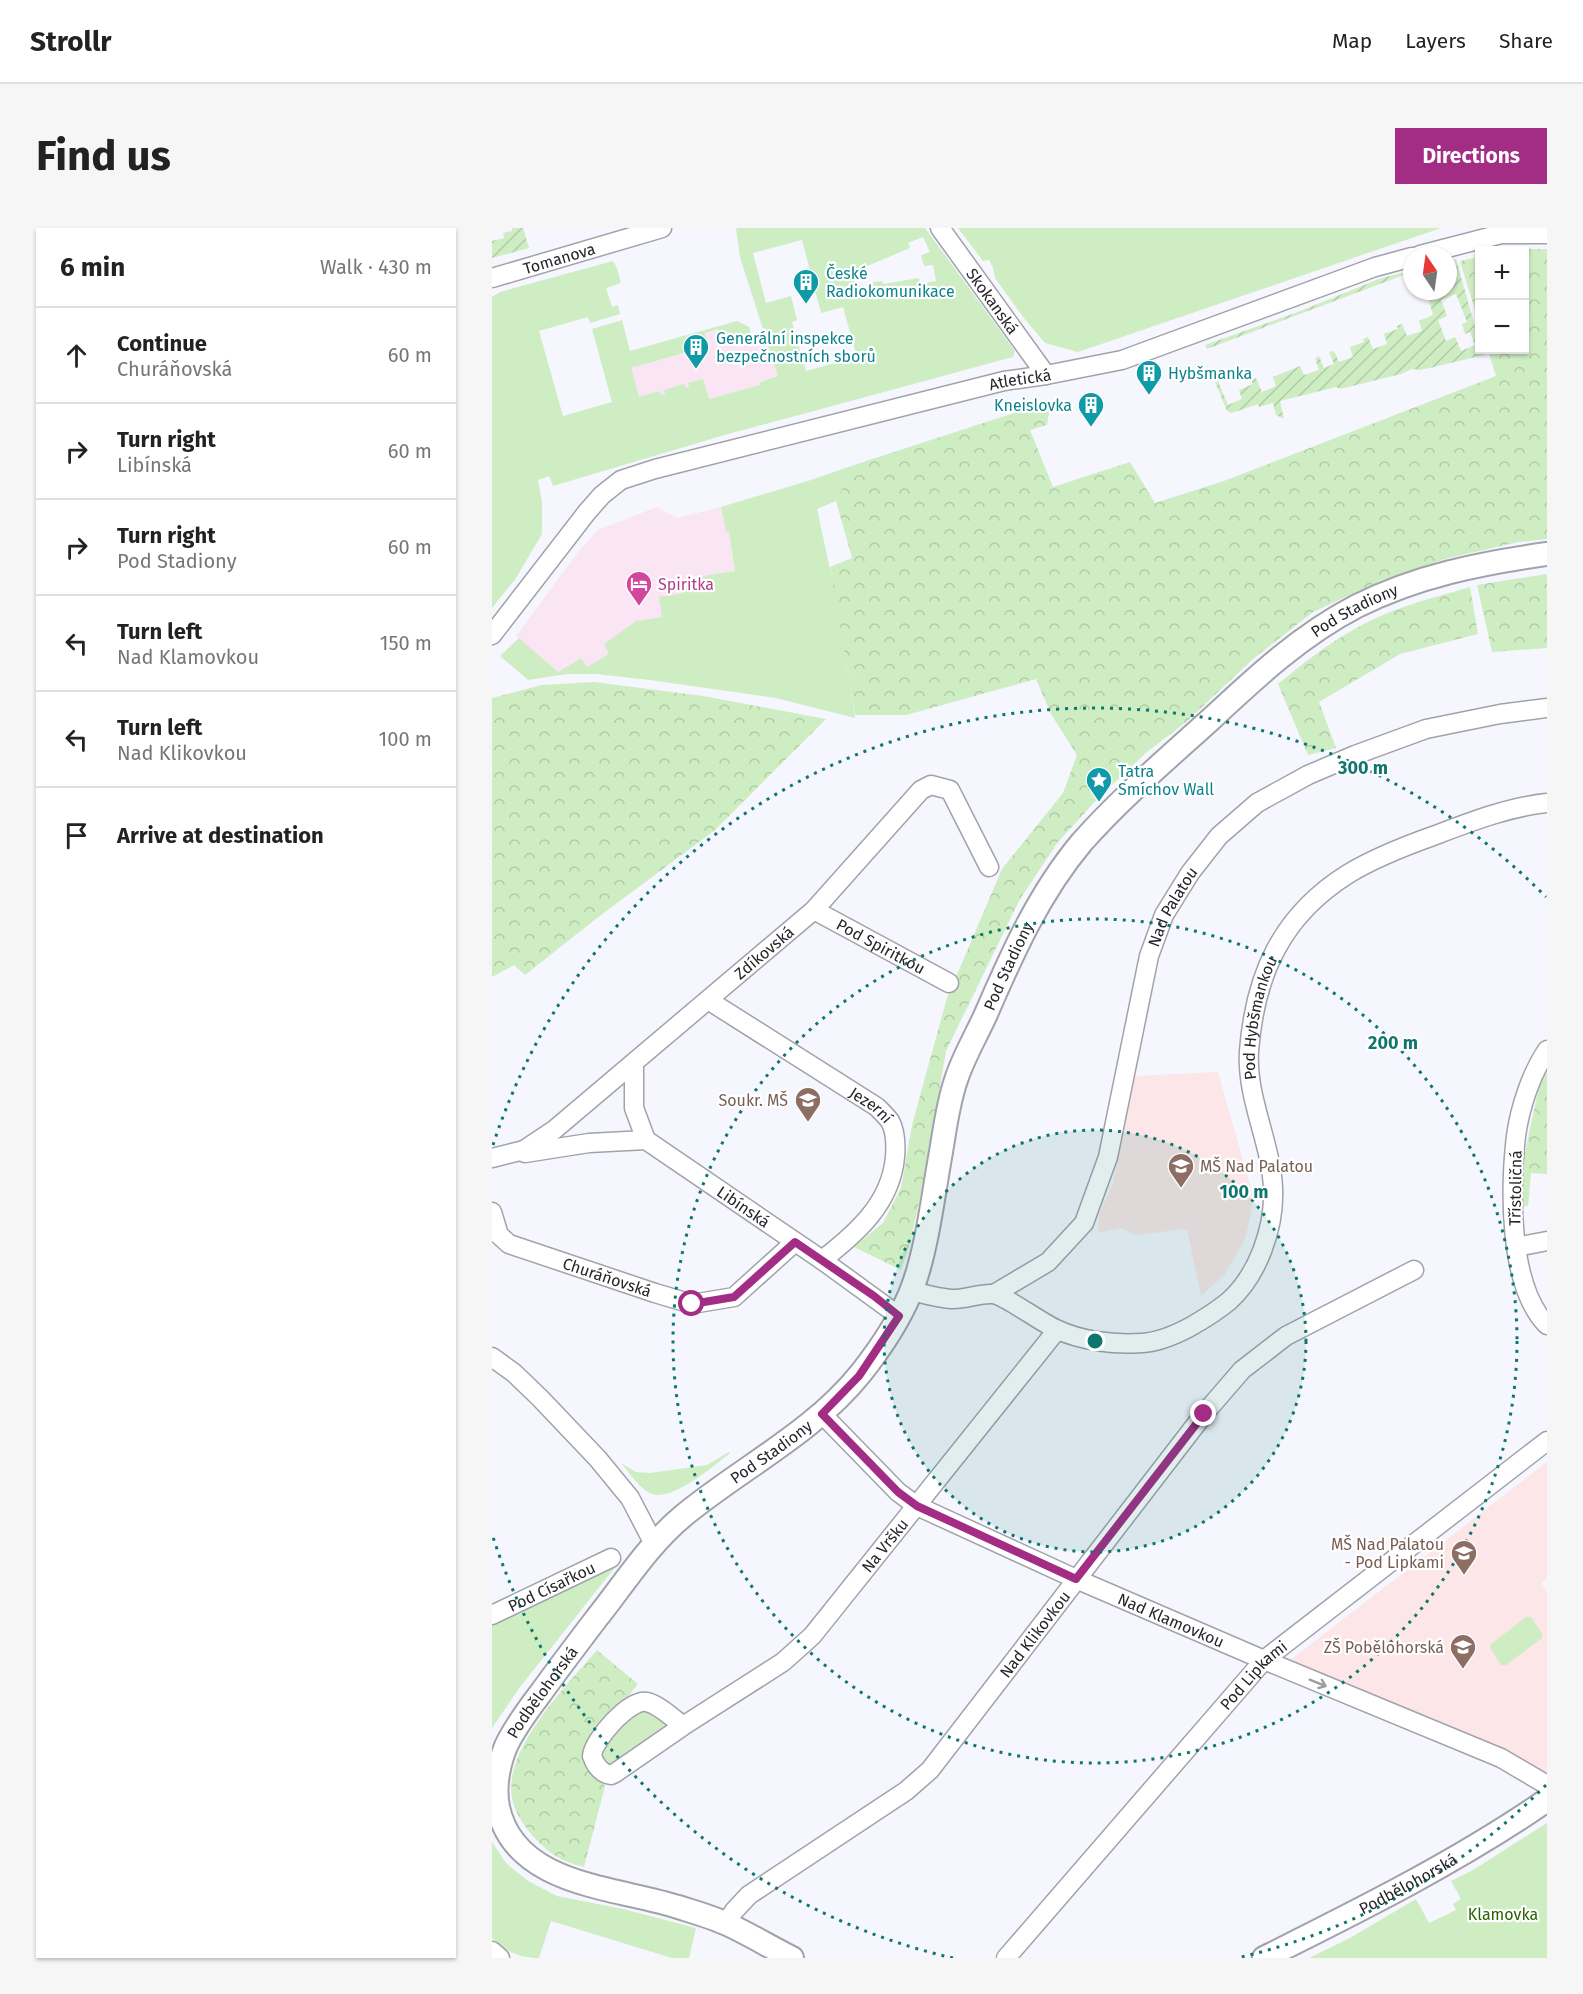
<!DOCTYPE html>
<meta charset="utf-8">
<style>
:root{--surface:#fff;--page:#f6f6f6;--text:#222;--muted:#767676;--line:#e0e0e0;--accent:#a32c84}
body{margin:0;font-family:"Fira Sans",sans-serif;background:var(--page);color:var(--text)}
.controls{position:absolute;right:18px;top:18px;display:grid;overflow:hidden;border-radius:0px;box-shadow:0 2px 4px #0004}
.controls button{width:54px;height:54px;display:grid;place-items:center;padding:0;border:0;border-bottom:2px solid var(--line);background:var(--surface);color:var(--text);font:30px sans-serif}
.compass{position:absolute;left:911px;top:18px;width:54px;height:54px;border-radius:50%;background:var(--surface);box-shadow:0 2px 4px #0004;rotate:347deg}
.stop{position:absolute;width:18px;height:18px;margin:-14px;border:4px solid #a32c84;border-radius:50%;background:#fff}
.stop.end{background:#a32c84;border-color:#fff;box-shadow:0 2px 6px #0008}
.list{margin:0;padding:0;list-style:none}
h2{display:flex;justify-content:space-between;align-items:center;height:78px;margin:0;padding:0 24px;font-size:26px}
h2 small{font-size:20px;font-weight:400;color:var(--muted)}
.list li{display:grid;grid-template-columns:39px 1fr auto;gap:18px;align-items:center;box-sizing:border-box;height:96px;padding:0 24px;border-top:2px solid var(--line)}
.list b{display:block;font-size:22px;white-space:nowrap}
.list p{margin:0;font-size:20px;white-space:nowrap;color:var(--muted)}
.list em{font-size:20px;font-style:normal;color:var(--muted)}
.icon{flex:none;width:33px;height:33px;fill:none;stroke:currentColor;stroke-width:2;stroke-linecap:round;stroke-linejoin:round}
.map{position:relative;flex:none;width:1055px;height:1730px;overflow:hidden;border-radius:0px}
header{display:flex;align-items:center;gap:36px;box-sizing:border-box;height:84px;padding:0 30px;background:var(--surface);border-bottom:2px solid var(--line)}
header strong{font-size:28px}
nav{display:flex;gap:33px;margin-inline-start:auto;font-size:21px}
.intro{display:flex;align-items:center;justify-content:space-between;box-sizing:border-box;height:144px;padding:0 36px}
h1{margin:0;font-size:42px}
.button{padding:15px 27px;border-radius:0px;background:var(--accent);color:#fff;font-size:21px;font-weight:700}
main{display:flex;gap:36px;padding:0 36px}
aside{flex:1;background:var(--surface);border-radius:0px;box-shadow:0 2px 4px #0004}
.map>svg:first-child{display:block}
.commercial{fill:#fae5f4}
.education{fill:#fce6e8}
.green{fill:#ceedc2;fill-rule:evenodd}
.forest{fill:url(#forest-crowns)}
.garden{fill:url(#garden-furrows);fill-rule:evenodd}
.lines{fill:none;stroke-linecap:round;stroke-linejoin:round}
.minor-casing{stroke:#a2a2ac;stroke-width:21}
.major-casing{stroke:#a2a2ac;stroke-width:26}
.minor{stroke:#fff;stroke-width:18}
.major{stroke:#fff;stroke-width:22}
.oneway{stroke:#9d9d9f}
.route{stroke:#a32c84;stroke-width:8}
.ring{fill:none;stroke:#0f766e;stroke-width:3;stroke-dasharray:3 6}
.labels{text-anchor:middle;stroke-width:4.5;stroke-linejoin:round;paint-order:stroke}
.street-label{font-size:16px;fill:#26262a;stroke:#fff}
.culture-label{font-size:16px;fill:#0d838f;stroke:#fff;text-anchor:start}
.hotel-label{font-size:16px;fill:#b23c85;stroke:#fff;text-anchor:start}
.education-label{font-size:16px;fill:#785e54;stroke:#fff;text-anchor:end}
.park-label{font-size:16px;fill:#296400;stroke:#fff}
.centre{fill:#0f766e;stroke:#fff;stroke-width:3}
.ring-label{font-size:18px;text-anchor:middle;font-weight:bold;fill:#0f766e;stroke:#fff;stroke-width:4.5;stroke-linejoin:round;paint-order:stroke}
</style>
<header>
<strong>Strollr</strong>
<nav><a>Map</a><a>Layers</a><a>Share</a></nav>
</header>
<div class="intro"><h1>Find us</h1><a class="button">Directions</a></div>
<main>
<aside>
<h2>6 min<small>Walk · 430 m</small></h2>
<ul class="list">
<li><svg class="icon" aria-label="ahead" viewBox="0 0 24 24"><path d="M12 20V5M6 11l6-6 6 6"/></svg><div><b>Continue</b><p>Churáňovská</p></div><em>60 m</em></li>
<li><svg class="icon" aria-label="right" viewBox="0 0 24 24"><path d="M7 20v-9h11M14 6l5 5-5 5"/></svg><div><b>Turn right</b><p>Libínská</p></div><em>60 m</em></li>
<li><svg class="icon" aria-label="right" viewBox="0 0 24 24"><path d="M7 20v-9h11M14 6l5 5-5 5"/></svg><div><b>Turn right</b><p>Pod Stadiony</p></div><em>60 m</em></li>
<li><svg class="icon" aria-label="left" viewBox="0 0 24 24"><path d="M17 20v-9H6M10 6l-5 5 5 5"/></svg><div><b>Turn left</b><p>Nad Klamovkou</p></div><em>150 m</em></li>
<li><svg class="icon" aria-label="left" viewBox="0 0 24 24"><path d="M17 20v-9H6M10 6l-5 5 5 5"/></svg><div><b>Turn left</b><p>Nad Klikovkou</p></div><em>100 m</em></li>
<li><svg class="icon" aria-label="arrive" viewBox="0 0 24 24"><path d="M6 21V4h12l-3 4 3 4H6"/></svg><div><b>Arrive at destination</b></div></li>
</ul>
</aside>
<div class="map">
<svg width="1055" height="1730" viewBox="0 0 1055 1730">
<defs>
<pattern id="forest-crowns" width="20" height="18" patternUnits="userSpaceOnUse" patternTransform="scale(1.5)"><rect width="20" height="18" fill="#ceedc2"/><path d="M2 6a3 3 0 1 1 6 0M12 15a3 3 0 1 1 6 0" fill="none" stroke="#b1cba7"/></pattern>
<pattern id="garden-furrows" width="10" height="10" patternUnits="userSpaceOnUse" patternTransform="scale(1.5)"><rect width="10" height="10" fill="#ceedc2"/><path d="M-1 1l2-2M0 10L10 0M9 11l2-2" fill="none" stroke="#b1cba7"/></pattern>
</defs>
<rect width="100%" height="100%" fill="#f5f6fe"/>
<g class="commercial">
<path d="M226,101L229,112L232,111L233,113L273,103L286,148L268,153L269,157L217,171L211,151L196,155L198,159L193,160L192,156L172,162L173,166L169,167L167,163L147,169L138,137L143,139L216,119L213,105Z"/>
<path d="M165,279L185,290L229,279L234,302L237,304L243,343L191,351L193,365L170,389L144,393L112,416L118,426L95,440L88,430L66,444L24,408L87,323L106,302Z"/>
</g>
<g class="education">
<path d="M726,844L761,968L759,985L753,1011L733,1046L709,1068L695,1001L642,1007L629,1000L606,1005L607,987L621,955L643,848Z"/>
<path d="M1055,1234V1351L1049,1355L1055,1363V1546L967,1503L797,1433Z"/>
</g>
<g class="green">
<path d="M244,0H433L523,123L521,129L229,208L61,258L57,248L46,252L50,274V306L24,350L0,380V69L8,64L121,33L125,40L129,55L114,60L120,79L126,77L128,86L98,95L96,89L47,103L71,188L120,174L100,101L130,92L138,123L245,93L257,99L259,106L232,113L231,111L229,112L226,101L213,105L217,118L143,139L139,138L147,169L167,163L169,167L173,166L172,162L192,156L194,160L197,159L196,155L211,151L217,171L268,157V154L286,148L248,29ZM431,9L438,24L429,27L432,38L441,37L444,53L428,56L427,50L391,56L390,53L381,54L378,60L368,58L363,55L362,48L366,43L373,42V39L418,20L416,15ZM310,12L329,85L351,79L365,129L314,143L300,94L305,92L299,68L274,75L261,25Z"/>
<path d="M466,0H949L586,124L553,115L531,89L503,50L501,39L497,32L491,33Z"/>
<path d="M362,237L344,273L325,281L344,369L363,490L284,470L158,452L104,446H75L36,452L8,428L27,410L66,444L89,430L95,439L117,426L112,416L144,393L170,389L167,369L192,365L191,351L243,343L237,304L234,303L229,279L319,252Z"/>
<path d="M237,1224L238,1225C223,1237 178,1276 158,1265C147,1260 137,1244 129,1235L144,1244L158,1245L215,1237Z"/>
<path d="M129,1329L128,1333L28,1459L0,1500V1395L66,1363Z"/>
<path d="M1034,1389H1039L1050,1405V1410L1014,1437H1009L998,1420L999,1416Z"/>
<path d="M151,1477L176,1495L178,1500L121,1540H112L104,1528L129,1492Z"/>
<path d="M1055,1595V1730H817L858,1710L924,1671L937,1695L964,1682L961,1676L969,1671L959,1653L981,1642Z"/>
<path d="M0,1614L14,1635L36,1653L65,1668L131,1681L204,1700L197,1730H180L59,1693L47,1730C28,1730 14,1724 0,1710Z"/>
</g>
<g class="forest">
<path d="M1034,21H1055V311L1027,314L956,330L888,353L821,384L761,431L694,494L655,524L607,569L566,614L528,671L454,823L430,961L418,1015L409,1042L362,1019L391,995L409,960L420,897L455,770L510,641L571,565L585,527L559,486L544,451L414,487H363L338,339L360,330L344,273L362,237L559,173L555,197L538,202L561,259L638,234L663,275L732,253L1004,148L996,122H1032V22H1025Z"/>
<path d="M987,29V95L968,33Z"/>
<path d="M1055,346V420L1000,424L985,357Z"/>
<path d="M978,359L986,406L908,426L827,474L844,520L816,527L786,456C826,423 862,396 912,379C933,371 956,366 978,359Z"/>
<path d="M102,454L211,468L334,491L223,602L105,690L33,747L22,737L0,749V470L50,457Z"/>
<path d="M1055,833V946L1039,945L1036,978L1029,979L1028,949L1051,839Z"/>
<path d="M105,1422L146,1456L94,1521L93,1532L113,1558L92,1639C68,1633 56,1625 39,1606C31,1596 22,1583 20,1570C11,1521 76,1456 105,1422Z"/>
</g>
<g class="garden">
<path d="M20,0H31L37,20L0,30V13L12,10L11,5L20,3Z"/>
<path d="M964,31L987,113V122H990L992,127L942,139L928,142L920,141L909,146L848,161L844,159L788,173L792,191L784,187L781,175L767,179L766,176L740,185L735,183L723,154L726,153L736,177L750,171L747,162L761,156L759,152L764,150L770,164L784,158L781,149L808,138L812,147L827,142L823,130L827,128L832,140L842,136L837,124L842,123L847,134L861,129L858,119L872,114L871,111L876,109L881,121L895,116L892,106L906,101L905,98L910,96L915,108L930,103L927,93L941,87L935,66L937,63H956V34ZM964,66L975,94L970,96L973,106L978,104L983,117L969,123L963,109L954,113L946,92L955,88L949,72Z"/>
<path d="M920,42V44L715,121L713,117L806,84L887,51Z"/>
</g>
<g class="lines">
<g class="minor-casing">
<g id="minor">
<path id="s1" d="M448,0L554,147"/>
<path d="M928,27L1009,6H1055"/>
<path id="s2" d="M0,50L170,0"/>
<path id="s3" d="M0,407L95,284L110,267L129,252L163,241L512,153L554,147L630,132L883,39L920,29"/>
<path id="s4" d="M322,682L457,755"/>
<path id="s5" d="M216,772L385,879C389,883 394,888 398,893C404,904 404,917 403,929C399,975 365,1005 330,1032"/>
<path d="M1055,822C1039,846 1028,879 1024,908C1018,959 1016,1058 1055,1097"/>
<path d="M142,835V880L154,912"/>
<path id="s6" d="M33,925L97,915L154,912L330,1032L407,1088"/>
<path id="s7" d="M0,930L32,922L62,902L322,682L429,562L439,557L458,562L497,639"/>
<path id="s8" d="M0,984L7,1007L17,1016L163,1065L200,1076L242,1069L303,1014"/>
<path d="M1024,1019L1055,1013"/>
<path id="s9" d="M419,1063C432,1066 446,1070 459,1071C473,1072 487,1065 501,1066C512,1067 550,1095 564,1101C589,1113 622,1117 650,1115C667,1114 683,1107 698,1099C712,1091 725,1083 737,1073C766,1047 783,999 781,960C779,914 754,870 757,823C763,747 789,688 856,646C882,630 913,618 941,608C978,594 1016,579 1055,575"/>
<path id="s10" d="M502,1066L556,1034L592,995L616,929L657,728L672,687L698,645L727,608L765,575L816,547L863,527L934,501L1008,486L1055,480"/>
<path d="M0,1129L22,1145L48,1170L106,1231L138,1270L162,1316"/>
<path id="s11" d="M330,1186L406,1264L425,1278L584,1351L772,1432L1009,1530L1055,1557"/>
<path id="s12" d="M0,1387L119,1330"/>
<path id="s13" d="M191,1498C181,1490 167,1477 155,1474C138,1470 101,1512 100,1528C103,1537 108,1545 119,1547L123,1545L191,1498L291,1434L320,1408L565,1102"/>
<path id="s14" d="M234,1696L242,1683L257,1667L414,1563L438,1542L712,1186L750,1142L794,1108L922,1042"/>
<path d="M0,1723L8,1730"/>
<path id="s15" d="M514,1730L772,1432L1055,1213"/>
</g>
</g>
<g class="major-casing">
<g id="major">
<path id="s16" d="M300,1730C278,1719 257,1706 235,1696C220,1689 202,1684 186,1679C124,1659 22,1658 6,1579C2,1558 6,1538 14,1518C23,1499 35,1483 48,1466C66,1441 85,1416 104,1391C132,1356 156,1317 191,1288C249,1240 321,1205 369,1145C388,1121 406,1094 418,1066C435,1025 441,967 449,924C453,900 456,875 464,852C471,830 484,808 494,786C520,726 547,665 590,614C629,570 675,531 718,492C764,449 809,407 865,378C925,348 989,335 1055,326"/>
<path id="s17" d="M772,1730C868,1682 967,1633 1055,1572"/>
</g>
</g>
<use href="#minor" class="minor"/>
<use href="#major" class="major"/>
</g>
<defs><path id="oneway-shaft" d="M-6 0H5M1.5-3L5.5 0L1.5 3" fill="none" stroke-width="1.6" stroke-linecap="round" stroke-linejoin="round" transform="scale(1.5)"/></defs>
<use class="oneway" href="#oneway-shaft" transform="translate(826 1455) rotate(22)"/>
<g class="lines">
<path class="route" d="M200,1076L242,1069L303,1014L382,1068L407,1088L367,1148L330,1186L406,1264L425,1278L584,1351L712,1186"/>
</g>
<circle cx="603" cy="1113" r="211" fill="#0f766e" fill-opacity=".12"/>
<g class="ring">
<circle cx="603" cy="1113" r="211"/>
<circle cx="603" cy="1113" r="422"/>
<path d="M1054 1557A633 633 0 0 1 745 1730M461 1730A633 633 0 0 1 1 1309M1 917A633 633 0 0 1 1054 669"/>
</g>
<defs>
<g id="building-pin" transform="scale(1.35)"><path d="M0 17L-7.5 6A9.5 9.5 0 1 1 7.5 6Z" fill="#0f9aa8" stroke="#fff"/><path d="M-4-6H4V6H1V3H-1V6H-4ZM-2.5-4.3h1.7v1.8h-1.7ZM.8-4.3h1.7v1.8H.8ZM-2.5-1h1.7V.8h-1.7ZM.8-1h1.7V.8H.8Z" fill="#fff"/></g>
<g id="hotel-pin" transform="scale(1.35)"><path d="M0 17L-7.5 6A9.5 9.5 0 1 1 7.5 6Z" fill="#d1479c" stroke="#fff"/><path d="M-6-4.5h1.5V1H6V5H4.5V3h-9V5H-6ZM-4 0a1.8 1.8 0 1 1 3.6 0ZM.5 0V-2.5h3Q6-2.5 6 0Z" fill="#fff"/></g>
<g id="sight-pin" transform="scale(1.35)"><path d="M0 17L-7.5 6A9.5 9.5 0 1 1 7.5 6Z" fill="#0f9aa8" stroke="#fff"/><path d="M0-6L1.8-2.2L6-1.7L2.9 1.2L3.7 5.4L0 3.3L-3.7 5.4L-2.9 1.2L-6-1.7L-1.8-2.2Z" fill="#fff"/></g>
<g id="school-pin" transform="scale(1.35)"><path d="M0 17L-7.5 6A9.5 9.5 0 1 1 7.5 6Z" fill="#8d6e63" stroke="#fff"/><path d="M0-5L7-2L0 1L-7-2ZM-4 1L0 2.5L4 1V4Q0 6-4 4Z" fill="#fff"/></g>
</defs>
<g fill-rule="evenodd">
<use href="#building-pin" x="314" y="54"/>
<use href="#building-pin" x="204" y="119"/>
<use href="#building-pin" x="657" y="145"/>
<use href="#building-pin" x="599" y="177"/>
<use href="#hotel-pin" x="147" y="356"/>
<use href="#sight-pin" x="607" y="552"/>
<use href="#school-pin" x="316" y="872"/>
<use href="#school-pin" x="689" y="938"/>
<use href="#school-pin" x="972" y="1325"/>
<use href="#school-pin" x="971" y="1419"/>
</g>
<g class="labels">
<g class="street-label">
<text dy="6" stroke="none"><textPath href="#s2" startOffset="70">Tomanova</textPath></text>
<text dy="6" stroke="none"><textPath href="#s1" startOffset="90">Skokanská</textPath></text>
<text dy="6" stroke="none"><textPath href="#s3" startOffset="614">Atletická</textPath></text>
<text dy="6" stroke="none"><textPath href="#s16" startOffset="1868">Pod Stadiony</textPath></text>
<text dy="6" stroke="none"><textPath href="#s10" startOffset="446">Nad Palatou</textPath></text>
<text dy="6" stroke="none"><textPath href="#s4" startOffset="76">Pod Spiritkou</textPath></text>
<text dy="6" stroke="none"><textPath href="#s7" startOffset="344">Zdíkovská</textPath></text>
<text dy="6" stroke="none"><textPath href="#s16" startOffset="1364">Pod Stadiony</textPath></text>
<text dy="6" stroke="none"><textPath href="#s9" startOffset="640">Pod Hybšmankou</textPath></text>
<text dy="6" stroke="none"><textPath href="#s5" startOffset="194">Jezerní</textPath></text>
<text transform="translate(1023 960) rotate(-89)" y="6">Třístoličná</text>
<text dy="6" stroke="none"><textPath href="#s6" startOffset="240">Libínská</textPath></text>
<text dy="6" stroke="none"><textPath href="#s8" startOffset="141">Churáňovská</textPath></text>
<text dy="6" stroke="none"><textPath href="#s16" startOffset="806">Pod Stadiony</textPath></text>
<text dy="6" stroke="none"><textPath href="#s13" startOffset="514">Na Vršku</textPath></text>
<text dy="6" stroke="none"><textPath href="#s12" startOffset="66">Pod Císařkou</textPath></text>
<text dy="6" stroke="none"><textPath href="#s11" startOffset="411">Nad Klamovkou</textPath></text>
<text dy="6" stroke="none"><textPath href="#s14" startOffset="429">Nad Klikovkou</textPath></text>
<text dy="6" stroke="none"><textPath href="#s15" startOffset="376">Pod Lipkami</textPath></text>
<text dy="6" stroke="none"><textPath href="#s16" startOffset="471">Podbělohorská</textPath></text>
<text dy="6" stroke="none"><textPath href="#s17" startOffset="162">Podbělohorská</textPath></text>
</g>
<g class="culture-label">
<text x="334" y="51">České<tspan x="334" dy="18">Radiokomunikace</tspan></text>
<text x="224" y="116">Generální inspekce<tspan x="224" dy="18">bezpečnostních sborů</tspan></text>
<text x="676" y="151">Hybšmanka</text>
<text x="580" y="183" text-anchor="end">Kneislovka</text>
<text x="626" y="549">Tatra<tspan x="626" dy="18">Smíchov Wall</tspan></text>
</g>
<g class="hotel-label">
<text x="166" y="362">Spiritka</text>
</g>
<g class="education-label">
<text x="296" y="878">Soukr. MŠ</text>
<text x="708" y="944" text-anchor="start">MŠ Nad Palatou</text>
<text x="952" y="1322">MŠ Nad Palatou<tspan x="952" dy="18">- Pod Lipkami</tspan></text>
<text x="952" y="1425">ZŠ Pobělohorská</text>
</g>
<g class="park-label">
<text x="1011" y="1692">Klamovka</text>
</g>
</g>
<circle cx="603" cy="1113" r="9" class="centre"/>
<g class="ring-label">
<text x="871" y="546">300 m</text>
<text x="901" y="821">200 m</text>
<text x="752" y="970">100 m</text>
</g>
</svg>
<div class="controls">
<button>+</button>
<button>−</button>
</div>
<svg class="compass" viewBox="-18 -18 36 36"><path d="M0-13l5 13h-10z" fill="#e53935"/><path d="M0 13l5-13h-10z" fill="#767676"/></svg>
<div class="stop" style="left:200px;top:1076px"></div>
<div class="stop end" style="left:712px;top:1186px"></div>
</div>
</main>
